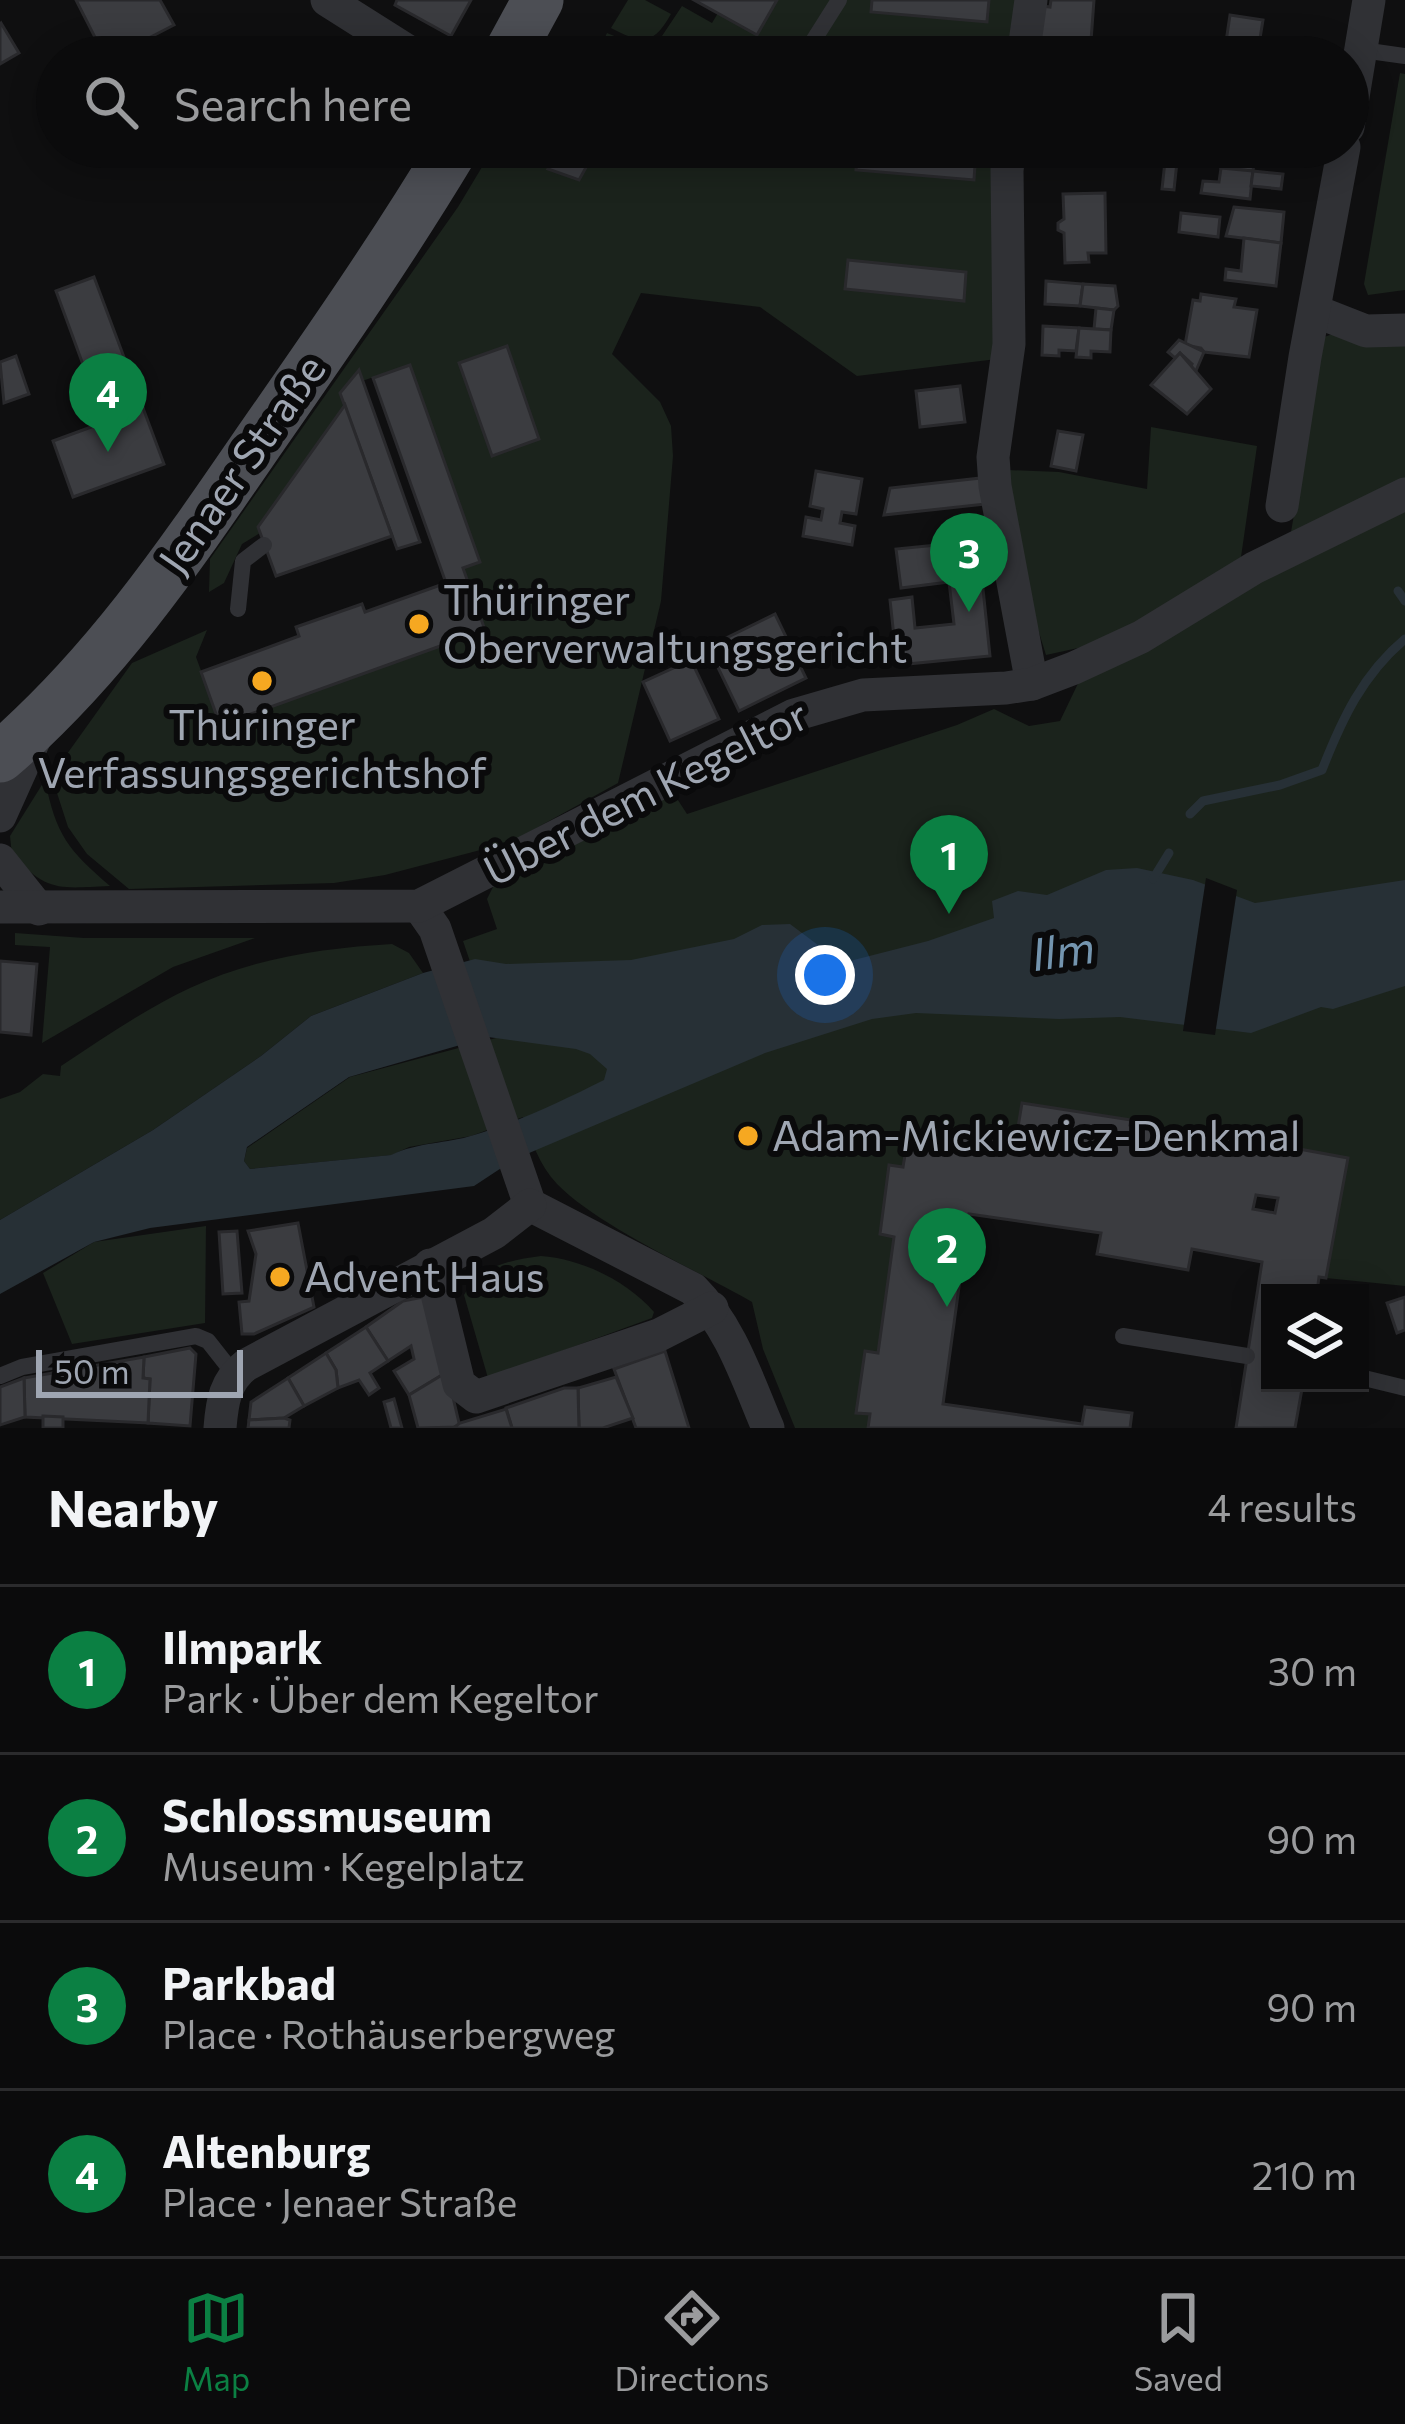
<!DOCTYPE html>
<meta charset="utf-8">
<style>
:root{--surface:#0b0b0c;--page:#141415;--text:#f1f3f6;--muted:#9a9b9d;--line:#2b2b2d;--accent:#0b8043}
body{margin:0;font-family:Commissioner,sans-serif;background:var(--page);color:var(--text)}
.controls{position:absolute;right:36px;bottom:36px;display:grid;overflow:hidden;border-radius:0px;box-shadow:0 6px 30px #0003}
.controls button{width:108px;height:108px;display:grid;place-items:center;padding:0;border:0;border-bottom:3px solid var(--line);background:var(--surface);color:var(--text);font:60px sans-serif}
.scale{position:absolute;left:36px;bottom:30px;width:207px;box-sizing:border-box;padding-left:12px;border:6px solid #9fa6b2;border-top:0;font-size:33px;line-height:42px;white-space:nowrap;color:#9fa6b2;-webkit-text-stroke:9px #0a0a0b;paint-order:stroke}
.you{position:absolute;left:825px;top:975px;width:42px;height:42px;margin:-30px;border:9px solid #fff;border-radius:50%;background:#1a73e8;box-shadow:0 0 0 18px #1a73e833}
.badge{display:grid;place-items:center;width:78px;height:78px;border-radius:50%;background:var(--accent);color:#fff;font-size:39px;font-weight:700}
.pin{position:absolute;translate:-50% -99px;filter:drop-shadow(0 3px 6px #0008)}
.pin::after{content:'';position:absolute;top:63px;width:42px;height:36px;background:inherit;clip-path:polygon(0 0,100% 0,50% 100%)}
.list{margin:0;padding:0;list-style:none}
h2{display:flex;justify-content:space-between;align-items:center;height:156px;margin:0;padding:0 48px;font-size:51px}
h2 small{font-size:39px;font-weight:400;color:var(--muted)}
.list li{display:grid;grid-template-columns:78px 1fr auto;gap:36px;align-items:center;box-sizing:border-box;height:168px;padding:0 48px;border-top:3px solid var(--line)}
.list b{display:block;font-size:45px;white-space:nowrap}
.list p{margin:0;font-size:39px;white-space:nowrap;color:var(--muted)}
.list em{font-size:39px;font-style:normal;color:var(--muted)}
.icon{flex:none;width:66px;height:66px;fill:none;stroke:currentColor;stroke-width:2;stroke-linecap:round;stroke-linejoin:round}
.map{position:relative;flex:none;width:1405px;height:1428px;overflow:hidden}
.search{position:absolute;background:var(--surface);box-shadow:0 6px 30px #0003;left:36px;right:36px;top:36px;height:132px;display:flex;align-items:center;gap:30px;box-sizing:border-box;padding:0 42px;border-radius:66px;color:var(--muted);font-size:45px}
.sheet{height:828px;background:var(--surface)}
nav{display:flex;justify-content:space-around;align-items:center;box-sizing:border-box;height:168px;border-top:3px solid var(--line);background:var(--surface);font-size:33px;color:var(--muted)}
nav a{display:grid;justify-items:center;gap:6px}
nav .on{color:var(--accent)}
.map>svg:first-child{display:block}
.green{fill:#1b231c}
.water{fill:#273036;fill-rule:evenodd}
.pier{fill:#0f0f10}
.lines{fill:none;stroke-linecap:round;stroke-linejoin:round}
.stream{stroke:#273036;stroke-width:9}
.building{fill:#3b3c40;stroke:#29292c;stroke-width:3;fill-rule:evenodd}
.lane{stroke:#303135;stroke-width:16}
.street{stroke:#303135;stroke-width:33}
.primary{stroke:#4c4e54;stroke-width:51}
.poi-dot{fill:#f6a821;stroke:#0a0a0b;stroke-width:4.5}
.labels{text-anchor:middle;stroke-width:12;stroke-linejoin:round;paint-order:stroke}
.street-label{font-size:42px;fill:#9fa6b2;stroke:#0a0a0b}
.poi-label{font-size:42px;fill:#9fa6b2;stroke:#0a0a0b;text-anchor:start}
.water-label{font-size:45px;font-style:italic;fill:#7495af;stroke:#0a0a0b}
</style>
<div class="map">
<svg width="1405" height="1428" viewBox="0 0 1405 1428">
<rect width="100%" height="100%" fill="#0f0f10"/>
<g class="green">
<path d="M628,0H645L671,14C653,46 642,44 611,28Z"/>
<path d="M777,0H1022L1014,57H576L589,38L604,39L607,33L634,44L658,42L682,6L712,23L718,13L757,35Z"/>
<path d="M1400,73L1405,74V290L1368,295L1364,284Z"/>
<path d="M494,147H509L520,156L525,147H996L997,359L857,376L760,307L641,293L612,354L660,402L671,426L673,456L661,601L618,783L511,842L385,875L334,883L129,889L87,854L68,827L57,793V768L132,663L207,630L196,657L221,725L485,630L463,568L480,561L409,365L362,381L358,371L340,393L345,405L259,527L260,533L242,544L224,583L209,592L210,559L458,207Z"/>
<path d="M1339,332L1405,341V482L1290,538L1324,337Z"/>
<path d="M1151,427L1257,446L1241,557L1144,623L1101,643L1046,655L1022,578L1007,470L1059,472L1147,489Z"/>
<path d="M1405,508V1286L1326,1278L1347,1158L1022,1103L1016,1139L909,1131L903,1167L889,1166L880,1234L894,1237L878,1353L864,1352L857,1412L870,1414L868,1428H795L763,1349L752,1302C698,1271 598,1226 557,1184C539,1165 531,1140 523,1117L471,1136L409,1147L392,1155L250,1169L244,1161L247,1148L350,1077L496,1038L463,941L497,929L487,899L497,879L674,794L687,814L957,725L994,709L1029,726L1060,721L1084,671Z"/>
<path d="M45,780C56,835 68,850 110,886C59,888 49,893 12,855L10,836Z"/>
<path d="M15,933L84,938H255L173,967L42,1043L50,947L15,945Z"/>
<path d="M392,944L409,953L423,973L311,1016L261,1056L153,1130L0,1220V1099L20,1092L43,1074L60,1076L61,1066C102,1039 145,1009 190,988C253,958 324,948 392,944Z"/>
<path d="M206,1226L205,1323L72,1344L43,1273L94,1242Z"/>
<path d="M541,1256C582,1259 627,1281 654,1312L652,1318L488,1378L464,1295C481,1266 509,1260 541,1256Z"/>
</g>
<path class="water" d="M1137,868L1193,880L1255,903L1405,880V986L1333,1009L1321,1007L1251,1033L1120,1017L1059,1019L916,1013L872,1019L765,1053L515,1159L474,1186L150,1228L94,1242L0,1294V1220L153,1130L261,1056L311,1016L423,973L475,959L506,964L631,960L734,939L762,925L790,924L842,963L928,941L994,918L992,901L1018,891L1047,895L1106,870ZM488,1037L576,1049L590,1054L607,1069L604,1080C562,1101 518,1122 474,1135C446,1144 418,1142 391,1155L250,1169L244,1161L247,1147L349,1077Z"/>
<path class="pier" d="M1206,878L1237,890L1215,1035L1183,1031Z"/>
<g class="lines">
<g class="stream">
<path d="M1398,591L1405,601"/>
<path d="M1190,814L1203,801L1280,785L1322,770C1342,719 1363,674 1405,639"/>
<path d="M1153,879L1169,853"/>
</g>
</g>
<g class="building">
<path d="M76,0H160L174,25L112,57H105Z"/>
<path d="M397,0H471L451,36L395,5Z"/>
<path d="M694,0H777L757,35Z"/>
<path d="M872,0H989L987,22L871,12Z"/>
<path d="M1051,0H1094L1090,55L1038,51L1042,6L1050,7Z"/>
<path d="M1230,15L1263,20L1257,57L1224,55Z"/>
<path d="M1,23L19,53L0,64V24Z"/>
<path d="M148,39L157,57H133L129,49Z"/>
<path d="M540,147H606L599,159L593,155L579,180L548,169L551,165L535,155Z"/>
<path d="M858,147L976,151L974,180L856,170Z"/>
<path d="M1223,147H1256L1253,171L1221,168Z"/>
<path d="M1165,161L1177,162L1174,190L1162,189Z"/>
<path d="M1221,168L1253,171L1250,199L1201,193L1203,181L1219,182Z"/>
<path d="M1253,171L1283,174L1281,189L1251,186Z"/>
<path d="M1105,193L1106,253H1088L1089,262L1065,263L1064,233L1058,230V223L1064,219L1063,194Z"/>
<path d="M1234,207L1284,212L1281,243L1226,236Z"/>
<path d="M1181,213L1220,217L1218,237L1179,232Z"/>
<path d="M1244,238L1281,243L1276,286L1225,280L1226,269L1241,271Z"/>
<path d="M848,260L966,272L964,301L845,289Z"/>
<path d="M94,277L143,408L123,415L115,393L96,400L56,291Z"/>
<path d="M1046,281L1083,284L1080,306L1045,304Z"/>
<path d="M1083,284L1115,286L1118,306L1114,310L1080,306Z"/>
<path d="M1201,294L1236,299L1234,307L1257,310L1249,357L1204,352L1201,348L1185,345L1193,300L1200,301Z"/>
<path d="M1096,308L1114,310L1111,330L1094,329Z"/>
<path d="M1043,326L1079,328L1076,351L1059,350V356L1042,355Z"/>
<path d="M1079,328L1111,330L1110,352L1091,351V358L1076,357Z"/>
<path d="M1179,340L1204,352L1195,373L1189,368L1192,364L1180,353L1175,358L1168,352Z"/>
<path d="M507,346L539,439L492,456L459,363Z"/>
<path d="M1180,353L1211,389L1187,414L1151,385Z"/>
<path d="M16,356L29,394L4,403L0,362Z"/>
<path d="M410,365L480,562L463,568L485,630L220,725L201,672L299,636L296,627L362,604L365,612L446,583L373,378Z"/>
<path d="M359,370L420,542L397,549L340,393Z"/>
<path d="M960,386L965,422L920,427L916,391Z"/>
<path d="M345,405L392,536L276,576L258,527Z"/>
<path d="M143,408L164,464L73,497L53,441Z"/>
<path d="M1058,431L1083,435L1076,471L1051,466Z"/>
<path d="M816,471L862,479L856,514L842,512L840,523L855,526L852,545L803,536L806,517L821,520L823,509L810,506Z"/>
<path d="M981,478L986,504L884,515L890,488Z"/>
<path d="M978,541L990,656L897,665L890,600L912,597L915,628L954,624L949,582L901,588L896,549Z"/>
<path d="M775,614L806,678L739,711L708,647Z"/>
<path d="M691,660L719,719L670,741L643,682Z"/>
<path d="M0,961L37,964L31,1035L0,1032Z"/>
<path d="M1022,1103L1131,1120L1130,1125L1233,1141L1234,1137L1348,1158L1326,1278L1319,1277L1317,1293H1270V1383H1309L1308,1390L1302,1389L1295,1428H1236L1262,1262L1192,1249L1188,1270L1097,1254L1101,1233L969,1214L943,1404L1082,1424L1085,1407L1132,1413L1130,1428H868L870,1414L856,1413L865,1351L878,1353L894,1237L880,1234L889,1165L903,1167L909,1131L1016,1139ZM1256,1195L1278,1198L1275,1213L1253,1209Z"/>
<path d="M298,1223L314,1307L254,1334H242L239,1302L249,1301L256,1254L248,1231Z"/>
<path d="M237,1231L242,1293L223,1294L219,1232Z"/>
<path d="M428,1296L447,1372L409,1395L394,1371L414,1359L411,1346L388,1361L366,1327L403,1301Z"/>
<path d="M1405,1297V1330L1397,1333L1387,1303Z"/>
<path d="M366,1327L388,1361L370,1373L379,1388L369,1395L359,1380L338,1388L336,1370L326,1353Z"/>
<path d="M190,1348L196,1354L190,1426L148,1423L150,1379L143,1378L144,1357Z"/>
<path d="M665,1351L689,1428H636L614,1369Z"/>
<path d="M326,1353L336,1370L338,1388L304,1406L288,1378Z"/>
<path d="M144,1357L143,1378L150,1379L148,1423L25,1417L24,1378Z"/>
<path d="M447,1372L460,1427L418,1428L409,1395Z"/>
<path d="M616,1377L633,1418L603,1428H579L578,1388Z"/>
<path d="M24,1378L25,1417L0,1425V1387Z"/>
<path d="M288,1378L304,1406L284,1418L249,1420L251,1402Z"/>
<path d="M564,1388H578L579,1428H512L506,1408Z"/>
<path d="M394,1399L402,1428H391L384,1402Z"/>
<path d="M506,1409L512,1428H453L460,1423Z"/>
<path d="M43,1416L63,1417V1428H43Z"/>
<path d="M284,1418L290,1420L289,1428H248L249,1420Z"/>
</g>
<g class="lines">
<g class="lane">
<path d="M1362,50L1405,56"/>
<path d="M803,57L839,0"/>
<path d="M238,609L243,561L264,545"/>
<path d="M1123,1336L1247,1356"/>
<path d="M0,1376L22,1367L196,1336L208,1341L234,1374"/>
<path d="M1360,1377L1405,1388"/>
</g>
<g class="street">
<path d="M327,0L417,57"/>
<path d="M1023,57L1031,0"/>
<path d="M1348,127L1369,0"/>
<path d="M1010,147L1007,170L1009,344L993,457L995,486L1032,684"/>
<path d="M1315,311L1366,331L1405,330"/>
<path d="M1282,506L1305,357L1344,147"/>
<path d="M0,816L36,736"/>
<path d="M0,860L39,909"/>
<path d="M419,906L435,929L530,1205L693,1289C731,1327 747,1379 768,1428"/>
<path d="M0,907L419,906L794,715L863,695L1006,688L1032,684L1074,668L1141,637L1254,568L1405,494"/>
<path d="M430,1265L459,1384L476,1397L659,1335L712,1308"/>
<path d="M220,1428C222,1402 225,1381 246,1365L494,1233L530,1205"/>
</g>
<g class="primary">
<path d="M507,57L538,0"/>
<path d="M0,757C106,666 182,553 261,438C328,342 394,247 454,147"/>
</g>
</g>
<g class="poi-dot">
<circle cx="419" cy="624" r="12"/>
<circle cx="262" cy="681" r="12"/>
<circle cx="748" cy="1136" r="12"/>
<circle cx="280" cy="1277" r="12"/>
</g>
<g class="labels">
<g class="street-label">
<text transform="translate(242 464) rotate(-55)" y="15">Jenaer Straße</text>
<text transform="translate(646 793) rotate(-27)" y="15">Über dem Kegeltor</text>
</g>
<g class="poi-label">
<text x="443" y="615">Thüringer<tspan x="443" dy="48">Oberverwaltungsgericht</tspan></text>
<text x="262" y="740" text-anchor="middle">Thüringer<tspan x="262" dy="48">Verfassungsgerichtshof</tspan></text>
<text x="772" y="1151">Adam-Mickiewicz-Denkmal</text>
<text x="304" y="1292">Advent Haus</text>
</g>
<g class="water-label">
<text transform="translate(1063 951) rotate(-8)" y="16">Ilm</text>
</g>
</g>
</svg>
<div class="controls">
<button><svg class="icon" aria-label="layers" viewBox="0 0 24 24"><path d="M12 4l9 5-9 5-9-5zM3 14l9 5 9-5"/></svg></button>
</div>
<div class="scale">50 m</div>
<div class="you"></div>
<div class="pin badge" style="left:949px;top:914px">1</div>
<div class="pin badge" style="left:947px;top:1307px">2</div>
<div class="pin badge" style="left:969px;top:612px">3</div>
<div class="pin badge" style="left:108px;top:452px">4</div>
<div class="search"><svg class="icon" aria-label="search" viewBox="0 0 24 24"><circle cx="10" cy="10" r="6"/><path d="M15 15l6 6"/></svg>Search here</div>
</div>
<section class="sheet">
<h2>Nearby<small>4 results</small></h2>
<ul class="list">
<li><span class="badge">1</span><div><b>Ilmpark</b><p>Park · Über dem Kegeltor</p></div><em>30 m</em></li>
<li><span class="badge">2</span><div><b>Schlossmuseum</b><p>Museum · Kegelplatz</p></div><em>90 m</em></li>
<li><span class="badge">3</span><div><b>Parkbad</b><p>Place · Rothäuserbergweg</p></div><em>90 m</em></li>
<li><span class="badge">4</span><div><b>Altenburg</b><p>Place · Jenaer Straße</p></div><em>210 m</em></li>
</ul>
</section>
<nav>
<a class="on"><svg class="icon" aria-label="map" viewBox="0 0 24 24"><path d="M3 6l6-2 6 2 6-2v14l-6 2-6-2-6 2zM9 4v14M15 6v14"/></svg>Map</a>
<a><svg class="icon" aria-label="directions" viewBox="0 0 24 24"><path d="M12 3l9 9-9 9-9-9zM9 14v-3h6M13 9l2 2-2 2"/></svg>Directions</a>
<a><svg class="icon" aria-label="saved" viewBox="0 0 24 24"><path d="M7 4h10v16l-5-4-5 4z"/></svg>Saved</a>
</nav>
